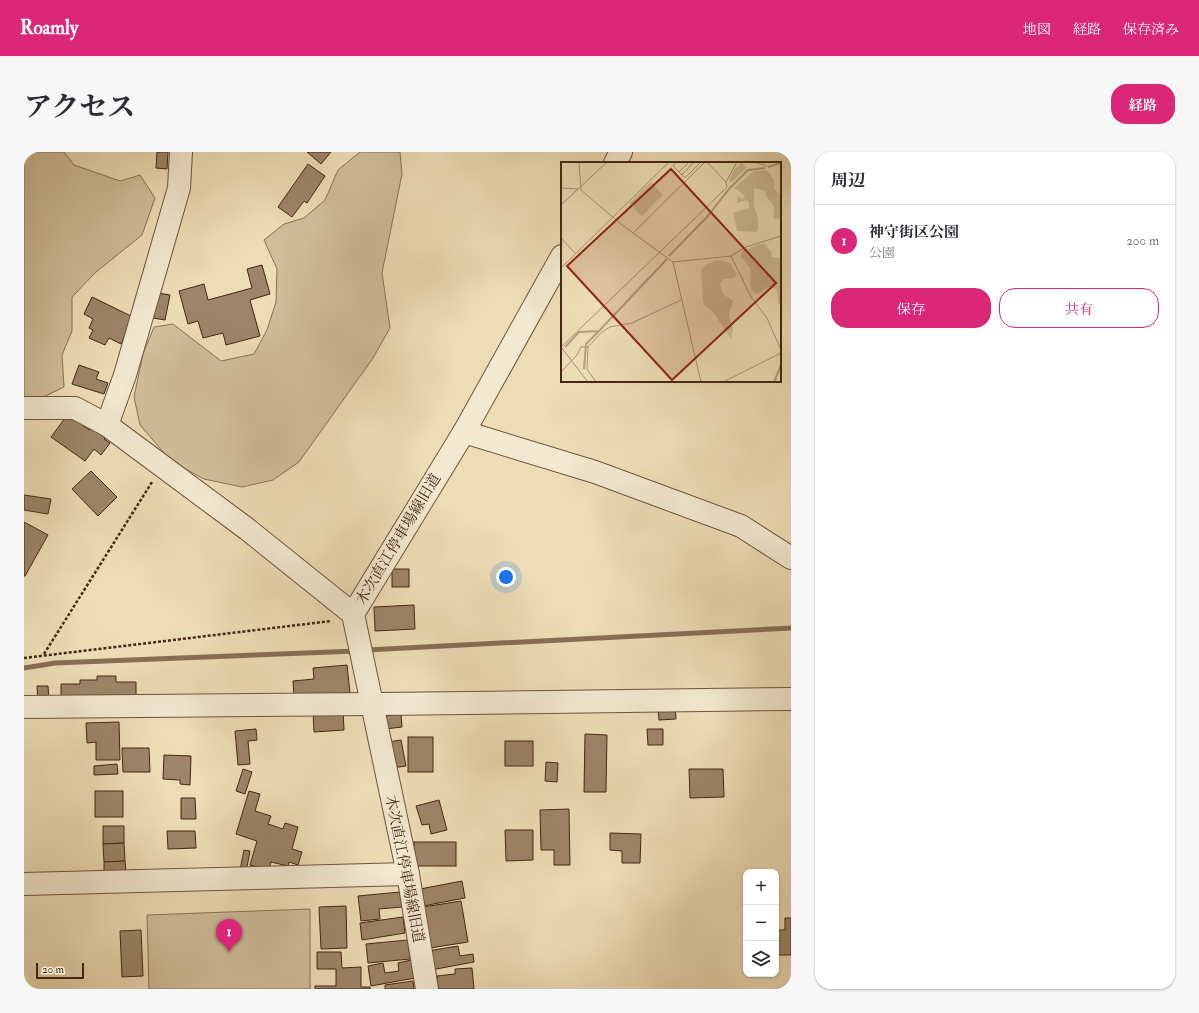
<!DOCTYPE html>
<html lang="ja">
<meta charset="utf-8">
<style>
:root{--surface:#fff;--page:#f7f7f7;--text:#2b2b33;--muted:#7c7c81;--line:#e1e1e2;--accent:#db2777}
body{margin:0;font-family:"IM FELL Double Pica","Noto Serif JP",serif;background:var(--page);color:var(--text)}
.controls{position:absolute;right:12px;bottom:12px;display:grid;overflow:hidden;border-radius:8px;box-shadow:0 1px 3px #0004}
.controls button{width:36px;height:36px;display:grid;place-items:center;padding:0;border:0;border-bottom:1px solid var(--line);background:var(--surface);color:var(--text);font:20px sans-serif}
.scale{position:absolute;left:12px;bottom:10px;width:48px;box-sizing:border-box;padding-left:4px;border:2px solid #442613;border-top:0;font-size:11px;line-height:14px;white-space:nowrap;color:#442613;-webkit-text-stroke:3px #f3e9d0;paint-order:stroke}
.you{position:absolute;left:482px;top:425px;width:14px;height:14px;margin:-10px;border:3px solid #fff;border-radius:50%;background:#1a73e8;box-shadow:0 0 0 6px #1a73e833}
.badge{display:grid;place-items:center;width:26px;height:26px;border-radius:50%;background:var(--accent);color:#fff;font-size:13px;font-weight:700}
.pin{position:absolute;translate:-50% -33px;filter:drop-shadow(0 1px 2px #0008)}
.pin::after{content:'';position:absolute;top:21px;width:14px;height:12px;background:inherit;clip-path:polygon(0 0,100% 0,50% 100%)}
.list{margin:0;padding:0;list-style:none}
h2{display:flex;justify-content:space-between;align-items:center;height:52px;margin:0;padding:0 16px;font-size:17px}
h2 small{font-size:13px;font-weight:400;color:var(--muted)}
.list li{display:grid;grid-template-columns:26px 1fr auto;gap:12px;align-items:center;box-sizing:border-box;height:72px;padding:0 16px;border-top:1px solid var(--line)}
.list b{display:block;font-size:15px;white-space:nowrap}
.list p{margin:0;font-size:13px;white-space:nowrap;color:var(--muted)}
.list em{font-size:13px;font-style:normal;color:var(--muted)}
.actions{display:flex;gap:8px;padding:12px 16px}
.actions a{flex:1;padding:9px 0;border:1px solid var(--accent);border-radius:16px;text-align:center;font-size:14px;color:var(--accent)}
.actions .main{background:var(--accent);color:#fff}
.icon{flex:none;width:22px;height:22px;fill:none;stroke:currentColor;stroke-width:2;stroke-linecap:round;stroke-linejoin:round}
.map{position:relative;flex:none;width:767px;height:837px;overflow:hidden;border-radius:16px}
header{display:flex;align-items:center;gap:24px;box-sizing:border-box;height:56px;padding:0 20px;background:var(--accent);color:#fff}
header strong{font-size:19px}
nav{display:flex;gap:22px;margin-inline-start:auto;font-size:14px}
.intro{display:flex;align-items:center;justify-content:space-between;box-sizing:border-box;height:96px;padding:0 24px}
h1{margin:0;font-size:28px}
.button{padding:10px 18px;border-radius:16px;background:var(--accent);color:#fff;font-size:14px;font-weight:700}
main{display:flex;gap:24px;padding:0 24px}
aside{flex:1;background:var(--surface);border-radius:16px;box-shadow:0 1px 3px #0004}
.map>svg:first-child{display:block}
.green{fill:#d0be9b;stroke:#8a7257}
.lines{fill:none;stroke-linecap:round;stroke-linejoin:round}
.stream{stroke:#876f54;stroke-width:5}
.building{fill:#9c8568;stroke:#442613}
.minor-casing{stroke:#6e543c;stroke-width:24}
.path{stroke:#442613;stroke-width:2.5;stroke-dasharray:3 2;stroke-linecap:butt}
.minor{stroke:#f3e9d0;stroke-width:22}
.labels{text-anchor:middle;stroke-width:4;stroke-linejoin:round;paint-order:stroke}
.street-label{font-size:15px;fill:#442613;stroke:#f3e9d0}
.inset-river{fill:none;stroke:#b49f7f;stroke-width:2}
.inset-road{fill:none;stroke:#a99475;stroke-width:1}
.view{fill:#8f2418;fill-opacity:0.15;stroke:#8f2418;stroke-width:2}
.inset-edge{fill:none;stroke:#442613;stroke-width:2}
</style>
<header>
<strong>Roamly</strong>
<nav><a>地図</a><a>経路</a><a>保存済み</a></nav>
</header>
<div class="intro"><h1>アクセス</h1><a class="button">経路</a></div>
<main>
<div class="map">
<svg width="767" height="837" viewBox="0 0 767 837">
<rect width="100%" height="100%" fill="#edddb7"/>
<filter id="stains"><feTurbulence type="fractalNoise" baseFrequency=".005" numOctaves="4"/><feColorMatrix values="0 0 0 0 .2 0 0 0 0 .09 0 0 0 0 .02 0 0 0 .5 -.17"/></filter>
<radialGradient id="worn" r=".72"><stop offset=".6" stop-color="#630" stop-opacity="0"/><stop offset="1" stop-color="#630" stop-opacity=".3"/></radialGradient>
<g class="green">
<path d="M0,0H40L50,13L96,29L116,23L131,46L118,83L72,120L48,145V179L38,203L40,235L13,248L0,245Z"/>
<path d="M336,0H376L378,22L358,121L366,176L349,206L275,310L249,328L218,335L180,327L147,309L116,273L110,245L119,202L130,175L149,172L197,209L230,202L243,178L252,150L253,117L240,88L260,72L280,66L301,48L314,18Z"/>
<path d="M286,757V837H125L123,763Z"/>
</g>
<g class="lines">
<g class="stream">
<path d="M343,498L767,476"/>
<path d="M0,516L31,511L333,499"/>
</g>
</g>
<g class="building">
<path d="M133,0H144L143,17L132,16Z"/>
<path d="M283,0H307L297,12Z"/>
<path d="M284,12L301,24L283,51L280,49L268,65L254,55Z"/>
<path d="M238,113L246,142L226,148L236,184L202,193L199,181L179,186L174,169L164,172L155,139L180,132L184,148L228,136L223,117Z"/>
<path d="M134,141L146,143L141,168L129,166Z"/>
<path d="M68,145L109,165L97,192L85,186L81,193L65,186L69,178L65,176L69,167L60,162Z"/>
<path d="M55,213L75,220L72,227L84,231L80,242L48,232Z"/>
<path d="M44,262L65,278L70,271L85,281L80,287L86,291L77,303L70,297L61,309L27,285Z"/>
<path d="M67,319L93,345L74,364L48,337Z"/>
<path d="M0,343L27,347L24,362L0,358Z"/>
<path d="M0,370L24,383L1,424H0Z"/>
<rect x="368" y="417" width="17" height="18"/>
<path d="M390,453L391,477L351,479L350,455Z"/>
<path d="M323,513L326,541L270,545L269,529L290,527L289,516Z"/>
<path d="M73,524H92V530H112V548H37V532H56V528H73Z"/>
<path d="M13,534H24L25,549L14,550Z"/>
<path d="M651,554L652,567L635,568L634,555Z"/>
<path d="M319,558L320,578L290,580L289,559Z"/>
<path d="M377,562L378,575L361,577L359,564Z"/>
<path d="M95,570L96,608H72V590L63,591L62,571Z"/>
<path d="M232,577L233,588L224,589L226,612L214,613L211,579Z"/>
<path d="M623,577H639V593H624Z"/>
<path d="M561,582L583,583L582,640H560Z"/>
<rect x="384" y="585" width="25" height="35"/>
<path d="M377,588L382,614L368,616L364,590Z"/>
<rect x="481" y="589" width="28" height="25"/>
<path d="M98,596H125L126,620H99Z"/>
<path d="M140,603L167,604L166,633L156,632V628L139,627Z"/>
<path d="M522,610L534,611L533,630L521,629Z"/>
<path d="M93,612L94,622L70,623V614Z"/>
<path d="M219,617L228,620L221,642L212,639Z"/>
<path d="M665,617H699L700,645L666,646Z"/>
<rect x="71" y="639" width="28" height="26"/>
<path d="M225,639L236,642L231,659L247,664L244,672L259,677L261,671L274,675L268,697L278,700L274,713L265,710L264,714L247,710L245,718L226,713L233,689L212,682Z"/>
<path d="M157,646H171L172,667H157Z"/>
<path d="M415,648L423,678L407,682L405,672L398,673L392,654Z"/>
<path d="M545,657L546,713H530V698H517L516,658Z"/>
<path d="M79,674H100V691L79,692Z"/>
<path d="M481,678H509V708L482,709Z"/>
<path d="M143,679H171L172,696L144,697Z"/>
<path d="M586,681L617,682L616,711H598V699L586,698Z"/>
<rect x="390" y="690" width="42" height="24"/>
<path d="M100,691L101,709L80,710L79,692Z"/>
<path d="M220,698L226,699L222,720L216,718Z"/>
<path d="M101,709L102,720L80,721V710Z"/>
<path d="M438,729L441,746L399,754L396,737Z"/>
<path d="M376,740L378,755L355,757L356,767L337,769L334,744Z"/>
<path d="M437,749L444,790L406,796L399,755Z"/>
<path d="M322,754L323,796L297,797L295,755Z"/>
<path d="M379,765L381,781L338,788L336,771Z"/>
<path d="M761,766H767V803H754V778H761Z"/>
<path d="M117,778L119,824L98,825L96,779Z"/>
<path d="M384,788L386,807L344,811L342,792Z"/>
<path d="M434,794L436,804L449,802L450,810L407,818L404,799Z"/>
<path d="M293,800H317L318,816L337,815V835H346V837H291V834H312V817H293Z"/>
<path d="M387,808L391,826L347,834L344,814L359,811L361,821L375,819L374,811Z"/>
<path d="M448,816L450,837H414L413,824L431,822V817Z"/>
<path d="M389,829L390,837H361V833Z"/>
</g>
<g class="lines">
<g class="minor-casing">
<g id="minor">
<path d="M591,11L597,0"/>
<path d="M0,256H51L83,273L223,377L329,462"/>
<path d="M83,273L101,223L155,36L157,0"/>
<path d="M440,280L571,320L717,374L767,406"/>
<path d="M0,555C256,554 511,550 767,547"/>
<path d="M0,732L384,722"/>
<path d="M403,837L384,722L329,462L440,280L538,104"/>
</g>
</g>
<g class="path">
<path d="M20,502L128,330"/>
<path d="M0,506L307,469"/>
</g>
<use href="#minor" class="minor"/>
</g>
<g class="labels">
<g class="street-label">
<text transform="translate(374 387) rotate(-59)" y="5">木次直江停車場線旧道</text>
<text transform="translate(381 717) rotate(79)" y="5">木次直江停車場線旧道</text>
</g>
</g>
<g transform="translate(537 10)">
<rect width="220" height="220" fill="#edddb7"/>
<path d="M181,0L185,6L170,21L168,18L173,8ZM206,8L213,18V27L220,33V56L213,57V44L205,34V29L193,26V44L197,57V67L195,70L176,69L172,51L188,46V41L186,38L176,41V34L182,37L184,33L173,26L193,9ZM90,20L102,33L81,54L68,41ZM199,82H203L210,89L211,95L220,96V142H217L216,127L207,125L197,132L192,131L189,124L190,107L180,94L182,89ZM156,98L169,101L176,113L173,116L162,117L159,122L162,132L172,139L168,152L172,167L170,177L152,150L143,143L142,137L140,108L144,103Z" fill="#d0be9b"/>
<path class="inset-river" d="M207,5L220,1M108,94L146,55L168,27L187,8L204,6M4,185L18,170L38,169L106,97M23,207L25,182L38,169M213,220L220,203"/>
<path class="inset-road" d="M18,0L20,28L61,63L112,100L140,220M115,0L112,4L124,16L140,0M146,0L165,20L176,0M193,0L206,4M118,10L128,0M121,13L133,0M0,26L17,27M0,43L46,0M72,71L144,0M0,76L15,92M170,94L190,135L206,156L220,188M112,100L170,94L185,85L220,74M0,106L108,0M0,185L155,36L166,25L165,20M0,185L27,220M0,210L16,193L20,185H27M35,220L26,207L27,185L41,170L49,165L71,161L120,138M162,220L220,191"/>
<path class="view" d="M110,7L215,121L111,218L6,104Z"/>
<rect width="220" height="220" class="inset-edge"/>
</g>
<rect width="100%" height="100%" filter="url(#stains)"/>
<rect width="100%" height="100%" fill="url(#worn)"/>
</svg>
<div class="controls">
<button>+</button>
<button>−</button>
<button><svg class="icon" aria-label="layers" viewBox="0 0 24 24"><path d="M12 4l9 5-9 5-9-5zM3 14l9 5 9-5"/></svg></button>
</div>
<div class="scale">20 m</div>
<div class="you"></div>
<div class="pin badge" style="left:205px;top:800px">1</div>
</div>
<aside>
<h2>周辺<small></small></h2>
<ul class="list">
<li><span class="badge">1</span><div><b>神守街区公園</b><p>公園</p></div><em>200 m</em></li>
</ul>
<div class="actions"><a class="main">保存</a><a>共有</a></div>
</aside>
</main>
